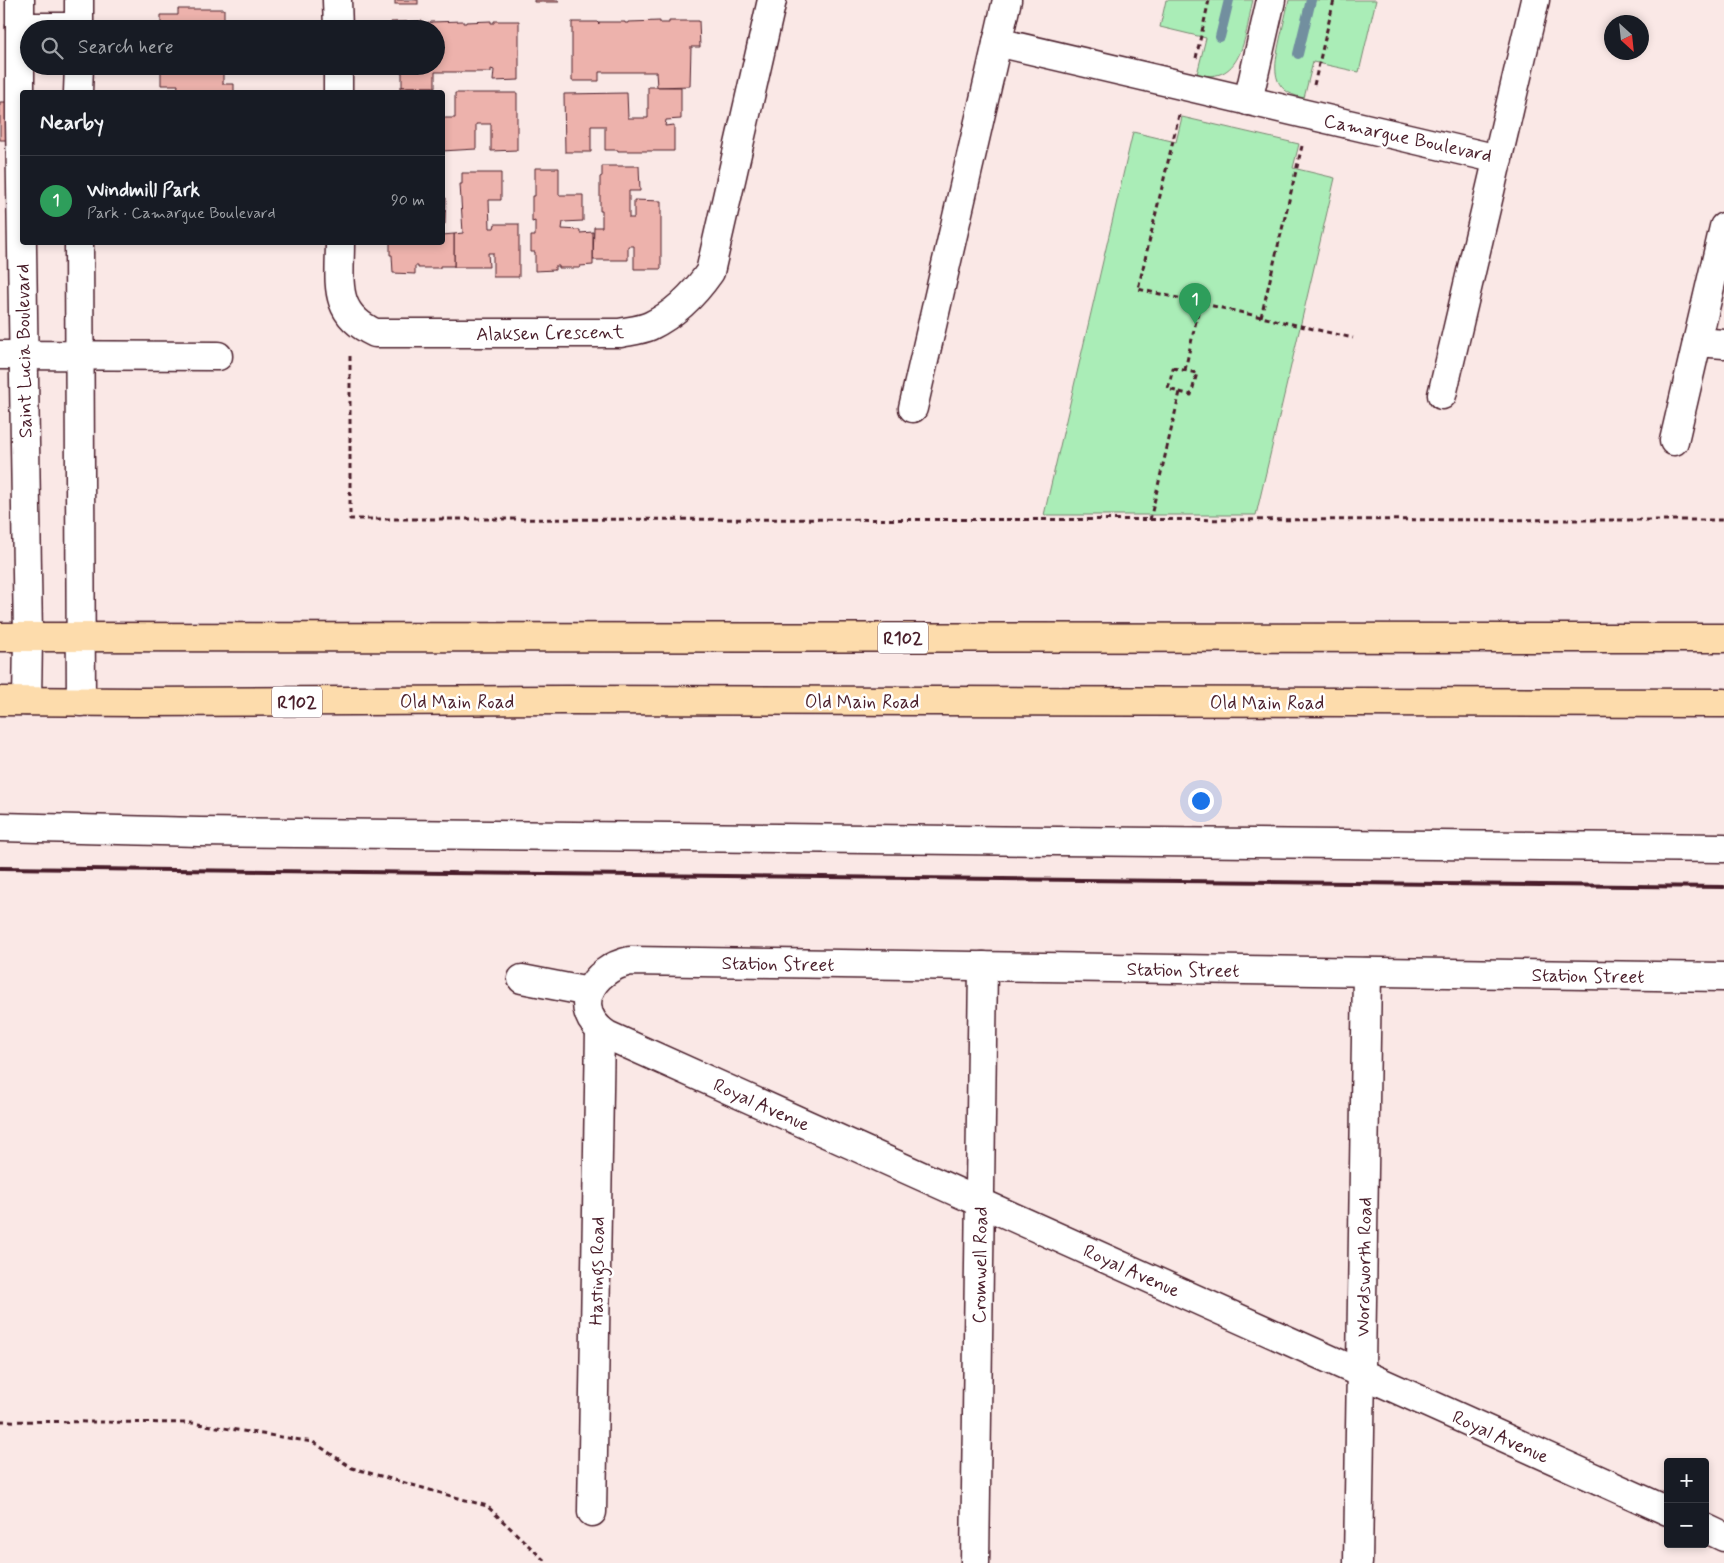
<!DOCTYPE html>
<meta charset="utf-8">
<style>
:root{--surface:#171b24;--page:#242831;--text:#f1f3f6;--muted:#9ea1a6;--line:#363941;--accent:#1f6fb2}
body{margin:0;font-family:Mynerve,sans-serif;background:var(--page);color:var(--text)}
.controls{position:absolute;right:15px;bottom:15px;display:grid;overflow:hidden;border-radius:5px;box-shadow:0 2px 8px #0003}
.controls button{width:45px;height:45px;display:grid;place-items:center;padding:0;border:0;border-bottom:1px solid var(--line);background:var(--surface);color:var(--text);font:25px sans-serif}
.compass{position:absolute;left:1604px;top:15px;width:45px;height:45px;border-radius:50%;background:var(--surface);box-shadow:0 2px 8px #0003;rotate:153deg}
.you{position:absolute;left:1200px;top:800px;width:18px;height:18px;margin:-12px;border:4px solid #fff;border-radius:50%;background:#1a73e8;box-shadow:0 0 0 8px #1a73e833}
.badge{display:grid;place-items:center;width:32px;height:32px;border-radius:50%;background:var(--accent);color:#fff;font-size:16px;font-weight:700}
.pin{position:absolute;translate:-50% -41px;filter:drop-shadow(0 1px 2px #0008)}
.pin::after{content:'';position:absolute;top:26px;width:18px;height:15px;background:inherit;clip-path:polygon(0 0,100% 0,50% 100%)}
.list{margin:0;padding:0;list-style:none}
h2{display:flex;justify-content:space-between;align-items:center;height:65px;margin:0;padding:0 20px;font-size:21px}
h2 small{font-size:16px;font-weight:400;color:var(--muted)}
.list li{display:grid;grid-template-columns:32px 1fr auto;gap:15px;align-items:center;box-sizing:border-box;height:90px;padding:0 20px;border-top:1px solid var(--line)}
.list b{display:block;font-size:19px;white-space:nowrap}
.list p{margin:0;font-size:16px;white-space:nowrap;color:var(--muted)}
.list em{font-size:16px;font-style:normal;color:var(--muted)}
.icon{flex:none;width:28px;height:28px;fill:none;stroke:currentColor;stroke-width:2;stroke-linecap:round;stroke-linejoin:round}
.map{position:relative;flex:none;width:1724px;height:1563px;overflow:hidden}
.search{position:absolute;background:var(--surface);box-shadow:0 2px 8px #0003;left:20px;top:20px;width:425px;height:55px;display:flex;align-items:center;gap:12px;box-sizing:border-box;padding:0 18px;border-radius:28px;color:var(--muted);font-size:19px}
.panel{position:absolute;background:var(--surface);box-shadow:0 2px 8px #0003;left:20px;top:90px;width:425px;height:155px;border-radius:5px}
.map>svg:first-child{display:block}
.green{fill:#aaedb7;stroke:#7a8671}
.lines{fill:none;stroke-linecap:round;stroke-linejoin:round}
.stream{stroke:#728f9f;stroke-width:10}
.building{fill:#edb2ac;stroke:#4a1f2b}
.minor-casing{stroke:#4a1f2b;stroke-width:31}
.major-casing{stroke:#4a1f2b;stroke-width:31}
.path{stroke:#4a1f2b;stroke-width:3;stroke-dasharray:5 4;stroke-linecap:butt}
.minor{stroke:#fff;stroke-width:28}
.major{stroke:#fddcac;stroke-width:28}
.rail{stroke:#4a1f2b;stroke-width:4}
.labels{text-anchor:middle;stroke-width:5;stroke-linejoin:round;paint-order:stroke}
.shield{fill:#fff;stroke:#80626b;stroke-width:1}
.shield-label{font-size:18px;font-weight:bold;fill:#4a1f2b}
.street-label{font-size:19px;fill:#4a1f2b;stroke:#fff}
</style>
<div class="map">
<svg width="1724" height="1563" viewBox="0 0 1724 1563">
<rect width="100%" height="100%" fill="#fae8e6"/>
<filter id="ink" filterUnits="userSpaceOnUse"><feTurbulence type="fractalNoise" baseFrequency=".02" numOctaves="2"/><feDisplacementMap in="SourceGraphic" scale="10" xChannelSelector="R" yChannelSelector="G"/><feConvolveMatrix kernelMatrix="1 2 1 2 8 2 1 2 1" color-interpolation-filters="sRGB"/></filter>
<g filter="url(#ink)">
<g class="green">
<path d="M1166,0H1253C1245,32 1244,86 1197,74L1206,38L1160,27Z"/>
<path d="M1289,0H1376L1359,72L1313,62L1304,98C1269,91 1274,67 1280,39C1283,26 1286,13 1289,0Z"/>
<path d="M1182,117L1299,144L1293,168L1335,178L1256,515H1044L1133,132L1176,142Z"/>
</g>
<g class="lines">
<g class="stream">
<path d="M1220,37L1229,0"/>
<path d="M1298,54L1311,0"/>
</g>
</g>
<g class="building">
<rect x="395" y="0" width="23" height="4"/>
<path d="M534,0H558L559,2H534Z"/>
<path d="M178,9H224V29H161V15H178Z"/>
<path d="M422,21V23H431V22L463,21V23H466V22L491,21V23H494V21H519V80L493,81L494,70L491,69V72H435V87H402V72H400V66H436V29H391V22Z"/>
<path d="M660,21V23H669V21H699L700,47H691L690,86L657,87L656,72H599V81H572V22H597L599,24V22H625V23H628V22Z"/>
<path d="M161,66H223V84H234V92H177L178,85H161Z"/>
<path d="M400,87H433L434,92H400Z"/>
<path d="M648,87H681V119L666,120L665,126L674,125V151H618V150H605V126H591V152H565L564,94L627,93L628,118H648Z"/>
<path d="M455,93H517V150L491,151V124H476V149L442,151V118H455Z"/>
<path d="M0,102H10L9,140H0Z"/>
<path d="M602,166H639L640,191H629V218H634V200L661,201V269H634V246H628V260H593L594,227H602V211H600V177L602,176Z"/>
<path d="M535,168H559V195H583V221L563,222L562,229L580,230V233L593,232V265L580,266V268H559V266H555V270L535,271V252H531V236H535V221L532,222V196H535Z"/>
<path d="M462,173H501V200H489L490,228H494L495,224H519V277H493V253H488L489,267H454V234L463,233L460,184H462Z"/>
<path d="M442,198H446L445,224H442Z"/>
<path d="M454,234V266H440V268H418V266H415V274L393,273L392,255H390V242H442V235Z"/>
</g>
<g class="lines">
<g class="minor-casing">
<g id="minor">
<path d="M20,0V119L28,637L27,701"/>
<path d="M337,0L338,29"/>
<path d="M20,27H79"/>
<path d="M79,29V0"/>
<path d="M997,42L1498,159"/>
<path d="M338,66V92"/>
<path d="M78,92L79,66"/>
<path d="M1248,101L1271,0"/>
<path d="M79,242L81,702"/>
<path d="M340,242C340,283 332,313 375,333H620C629,331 641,330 650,326C675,314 694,295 710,272L772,0"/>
<path d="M1697,342L1724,344"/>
<path d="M0,355L218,356"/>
<path d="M1442,395L1535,0"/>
<path d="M913,408L1007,0"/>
<path d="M1674,441L1724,227"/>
<path d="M0,827L199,832L1724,848"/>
<path d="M522,979L589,992"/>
<path d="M1668,1511L607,1035C568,1009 592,969 630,961L1724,977"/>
<path d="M592,1512L600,1030"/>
<path d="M1705,1528L1724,1537"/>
<path d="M975,1563L983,966"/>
<path d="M1358,1563L1367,972"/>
</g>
</g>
<g class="major-casing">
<g id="major">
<path d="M0,637L1724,638"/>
<path d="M0,701L137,702L567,700L1724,703"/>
</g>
</g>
<g class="path">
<path d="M1196,58L1209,0"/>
<path d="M1314,85L1334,0"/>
<path d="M1179,115L1138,289L1200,303"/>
<path d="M1261,317L1302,146"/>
<path d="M350,356V519L1724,520"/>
<path d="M1173,368L1197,373L1191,395L1168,389Z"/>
<path d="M1185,370L1200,303L1353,338"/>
<path d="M1150,520L1180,392"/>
<path d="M0,1421L192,1423L313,1442L352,1468L487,1506L547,1563"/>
</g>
<use href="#minor" class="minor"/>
<use href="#major" class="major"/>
<path class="rail" d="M0,868L1724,887"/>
</g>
</g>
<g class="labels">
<g class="shield">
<rect x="878" y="622.5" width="50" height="31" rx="4"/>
<rect x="272" y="686.5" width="50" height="31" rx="4"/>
</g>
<g class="shield-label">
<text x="903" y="644">R102</text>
<text x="297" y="708">R102</text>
</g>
<g class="street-label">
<text transform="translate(1408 137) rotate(12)" y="7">Camargue Boulevard</text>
<text transform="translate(550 332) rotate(-1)" y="7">Alaksen Crescent</text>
<text transform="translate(23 351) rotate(-91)" y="7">Saint Lucia Boulevard</text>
<text x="457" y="708">Old Main Road</text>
<text x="862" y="708">Old Main Road</text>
<text x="1267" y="709">Old Main Road</text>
<text transform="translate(778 963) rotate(1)" y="7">Station Street</text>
<text transform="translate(1183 969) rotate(1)" y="7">Station Street</text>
<text transform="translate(1588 975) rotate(1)" y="7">Station Street</text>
<text transform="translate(762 1104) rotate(24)" y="7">Royal Avenue</text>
<text transform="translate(979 1265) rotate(-89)" y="7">Cromwell Road</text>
<text transform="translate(1363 1267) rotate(-89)" y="7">Wordsworth Road</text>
<text transform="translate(1132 1270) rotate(24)" y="7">Royal Avenue</text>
<text transform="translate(596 1271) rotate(-89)" y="7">Hastings Road</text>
<text transform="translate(1501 1436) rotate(24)" y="7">Royal Avenue</text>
</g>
</g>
</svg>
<div class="controls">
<button>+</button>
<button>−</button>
</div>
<svg class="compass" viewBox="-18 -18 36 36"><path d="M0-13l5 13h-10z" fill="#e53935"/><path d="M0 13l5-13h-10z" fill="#9ea1a6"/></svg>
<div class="you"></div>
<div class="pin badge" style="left:1195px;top:324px;background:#2e9e5b">1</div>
<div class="search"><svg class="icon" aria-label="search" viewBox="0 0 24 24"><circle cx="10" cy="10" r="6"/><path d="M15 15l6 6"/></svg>Search here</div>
<section class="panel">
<h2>Nearby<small></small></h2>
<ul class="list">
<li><span class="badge" style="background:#2e9e5b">1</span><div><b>Windmill Park</b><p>Park · Camargue Boulevard</p></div><em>90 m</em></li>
</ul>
</section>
</div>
